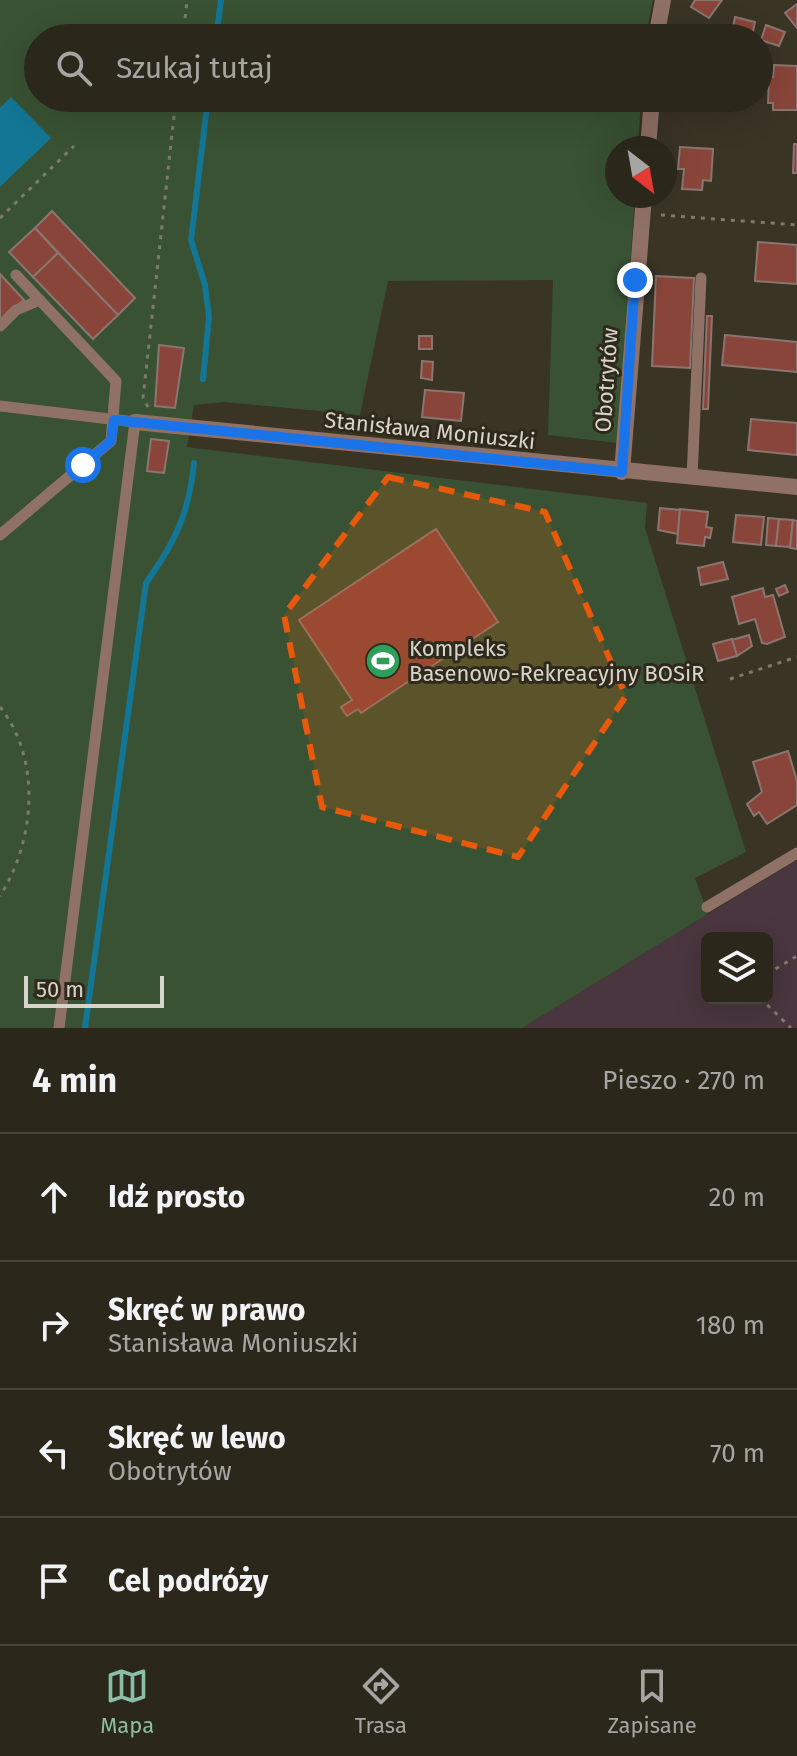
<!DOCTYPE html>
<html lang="pl">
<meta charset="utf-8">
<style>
:root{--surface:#2b271b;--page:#332f24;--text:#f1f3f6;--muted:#a6a5a3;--line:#47443a;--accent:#8abfa5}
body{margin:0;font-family:"Fira Sans",sans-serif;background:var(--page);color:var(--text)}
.controls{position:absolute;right:24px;bottom:24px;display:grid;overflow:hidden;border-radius:12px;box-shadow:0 8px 32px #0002}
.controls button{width:72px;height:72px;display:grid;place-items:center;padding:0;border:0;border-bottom:2px solid var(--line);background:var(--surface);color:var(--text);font:40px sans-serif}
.compass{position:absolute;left:605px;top:136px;width:72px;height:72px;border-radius:50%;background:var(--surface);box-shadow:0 8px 32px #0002;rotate:149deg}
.scale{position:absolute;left:24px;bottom:20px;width:140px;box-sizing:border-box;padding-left:8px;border:4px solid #d7d4ca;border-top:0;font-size:22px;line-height:28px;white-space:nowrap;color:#d7d4ca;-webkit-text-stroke:6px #2f2a1b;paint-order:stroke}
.stop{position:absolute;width:24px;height:24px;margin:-18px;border:6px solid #1a73e8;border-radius:50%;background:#fff}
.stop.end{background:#1a73e8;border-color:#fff;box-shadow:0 2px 8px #0008}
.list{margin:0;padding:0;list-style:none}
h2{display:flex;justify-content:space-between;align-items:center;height:104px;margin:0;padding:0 32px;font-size:34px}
h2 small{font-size:26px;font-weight:400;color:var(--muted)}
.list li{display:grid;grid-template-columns:52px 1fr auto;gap:24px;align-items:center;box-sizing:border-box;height:128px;padding:0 32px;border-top:2px solid var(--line)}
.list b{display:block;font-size:30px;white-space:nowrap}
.list p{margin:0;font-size:26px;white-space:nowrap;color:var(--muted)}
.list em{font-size:26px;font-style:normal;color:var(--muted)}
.icon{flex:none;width:44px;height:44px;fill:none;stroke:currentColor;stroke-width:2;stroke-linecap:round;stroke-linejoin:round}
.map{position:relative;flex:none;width:797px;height:1028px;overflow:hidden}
.search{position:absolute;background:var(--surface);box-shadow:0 8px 32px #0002;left:24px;right:24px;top:24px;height:88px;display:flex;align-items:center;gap:20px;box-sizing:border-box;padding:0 28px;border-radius:44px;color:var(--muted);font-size:30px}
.sheet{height:616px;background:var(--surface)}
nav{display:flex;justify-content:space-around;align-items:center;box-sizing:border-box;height:112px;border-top:2px solid var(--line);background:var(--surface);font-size:22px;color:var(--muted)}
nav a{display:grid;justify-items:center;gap:4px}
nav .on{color:var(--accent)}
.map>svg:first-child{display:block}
.medical{fill:#49363e;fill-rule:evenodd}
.green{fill:#395233}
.water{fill:#137695}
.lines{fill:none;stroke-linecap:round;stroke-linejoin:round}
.stream{stroke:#137695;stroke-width:6}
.building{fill:#89453a;stroke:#8b7571;stroke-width:2}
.path{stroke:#7e7a6d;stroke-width:3;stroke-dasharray:4 6;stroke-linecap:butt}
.service{stroke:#907165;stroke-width:11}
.minor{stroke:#907165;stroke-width:16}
.route{stroke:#1a73e8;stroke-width:10}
.marked{fill:#e8590c;fill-opacity:0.2;stroke:#e8590c;stroke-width:6;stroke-dasharray:16 10;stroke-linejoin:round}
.labels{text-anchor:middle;stroke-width:6;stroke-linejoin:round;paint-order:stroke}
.street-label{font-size:22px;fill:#d7d4ca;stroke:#2f2a1b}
.poi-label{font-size:22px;fill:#d7d4ca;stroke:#2f2a1b;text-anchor:start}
</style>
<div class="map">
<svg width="797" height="1028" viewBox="0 0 797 1028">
<rect width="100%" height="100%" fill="#393424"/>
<path class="medical" d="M797,860V1028H522L708,914ZM707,938H767V998H707Z"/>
<path class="green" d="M0,0H653L645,38H38V98H641L638,148H617V196H635L618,443L548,435L553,280L388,281L360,415L224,402L194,405L187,447L647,503L645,528L746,852L695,878L708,914L522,1028H0Z"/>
<path class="water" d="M11,97L51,138L0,187V108Z"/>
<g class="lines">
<g class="stream">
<path d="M216,38L221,0"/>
<path d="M203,379L209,317L205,285L191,240L208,98"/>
<path d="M85,1028L146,583C175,542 189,514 194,463"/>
</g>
</g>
<g class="building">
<path d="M695,0H722L709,18L691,7Z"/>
<path d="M797,4V28L785,13Z"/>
<path d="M735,17L755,22L752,36L732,32Z"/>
<path d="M766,25L785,32L779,46L761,40Z"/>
<path d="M774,65L797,66V110H773V103H768L769,77H773Z"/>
<path d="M688,98H704L714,103L678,101Z"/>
<path d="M794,144H797V173H793Z"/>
<path d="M680,147L713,149L711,181L703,180L702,190L682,189L684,169H678Z"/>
<path d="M52,211L135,298L118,315L35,228Z"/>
<path d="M35,228L58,253L33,277L9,252Z"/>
<path d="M758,242L797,245V284L755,281Z"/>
<path d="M58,253L118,315L93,339L33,277Z"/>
<path d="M0,274L24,300L0,320Z"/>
<path d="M656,276L694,278L690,368L652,366Z"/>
<path d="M707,316H712L708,409H703Z"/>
<path d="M725,335L797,342V372L722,365Z"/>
<rect x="419" y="336" width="13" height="13"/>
<path d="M159,345L184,348L175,408L155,406Z"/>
<path d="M422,361L433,362L432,380L421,378Z"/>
<path d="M425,390L464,393L461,421L422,417Z"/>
<path d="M751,419L797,423V455L748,450Z"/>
<path d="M151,439L169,441L164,473L147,471Z"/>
<path d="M660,508L680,510L678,534L658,530Z"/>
<path d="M680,509L708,512L706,527L712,528L710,538L705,537L704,546L677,543Z"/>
<path d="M736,515L764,517L761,545L733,542Z"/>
<path d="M768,518L779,519L776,546L766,545Z"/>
<path d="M779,519L793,520L790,547L776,546Z"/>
<path d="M793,520L797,521V549L790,548Z"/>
<path d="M436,529L498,622L361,713L358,709L347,716L341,707L352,700L299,620Z"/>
<path d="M723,562L728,579L701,585L698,568Z"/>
<path d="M785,585L788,592L779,596L776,589Z"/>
<path d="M763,588L765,597L773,595L785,637L767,644L762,643L755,619L739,624L732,597Z"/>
<path d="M749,635L752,646L737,656L732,640Z"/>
<path d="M732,639L737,656L718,661L713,644Z"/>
<path d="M788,751L797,781V805L767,824L759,812L754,816L747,804L762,792L753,762Z"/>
</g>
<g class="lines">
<g class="path">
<path d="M183,38L187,0"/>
<path d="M661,215L797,225"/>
<path d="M0,218L74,146"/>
<path d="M148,407L143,398L176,98"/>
<path d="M730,679L797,657"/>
<path d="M0,707C42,760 35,841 0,896"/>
<path d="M767,974L797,956"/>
<path d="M760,998L791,1028"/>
</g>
<g class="service">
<path d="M0,326L16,310L40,300"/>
<path d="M0,406L135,422L59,1028"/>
<path d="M692,477L701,278"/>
<path d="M0,535L111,441L116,381L16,275"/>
<path d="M707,907L797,853"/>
</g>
<g class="minor">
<path d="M656,38L663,0"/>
<path d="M648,148L652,98"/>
<path d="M135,422L797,487"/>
<path d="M622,472L644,196"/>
</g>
</g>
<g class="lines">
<path class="route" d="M83,465L111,441L114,420L622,472L635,280"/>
</g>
<path class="marked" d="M388,477L545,512L626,696L518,857L322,807L284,615Z"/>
<defs>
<g id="stadium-disc" transform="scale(1.8)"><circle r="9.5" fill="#2e9e5b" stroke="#2f2a1b"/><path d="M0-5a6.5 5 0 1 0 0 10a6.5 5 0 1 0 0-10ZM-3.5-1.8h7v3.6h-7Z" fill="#fff"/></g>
</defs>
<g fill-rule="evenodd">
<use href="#stadium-disc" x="383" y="661"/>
</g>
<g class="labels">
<g class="street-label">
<text transform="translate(606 380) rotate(-86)" y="8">Obotrytów</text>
<text transform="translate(430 430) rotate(6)" y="8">Stanisława Moniuszki</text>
</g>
<g class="poi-label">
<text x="409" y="656">Kompleks<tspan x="409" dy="25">Basenowo-Rekreacyjny BOSiR</tspan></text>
</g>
</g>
</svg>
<div class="controls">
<button><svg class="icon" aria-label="layers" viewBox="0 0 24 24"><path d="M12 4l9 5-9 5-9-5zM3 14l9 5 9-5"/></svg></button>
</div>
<svg class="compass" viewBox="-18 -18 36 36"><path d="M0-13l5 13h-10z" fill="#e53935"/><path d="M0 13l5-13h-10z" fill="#a6a5a3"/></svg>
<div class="scale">50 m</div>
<div class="stop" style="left:83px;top:465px"></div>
<div class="stop end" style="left:635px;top:280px"></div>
<div class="search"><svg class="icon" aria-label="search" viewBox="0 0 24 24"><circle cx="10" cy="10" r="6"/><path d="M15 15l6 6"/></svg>Szukaj tutaj</div>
</div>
<section class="sheet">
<h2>4 min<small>Pieszo · 270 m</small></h2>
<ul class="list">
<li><svg class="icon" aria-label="ahead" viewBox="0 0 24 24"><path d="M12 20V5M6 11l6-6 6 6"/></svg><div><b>Idź prosto</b></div><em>20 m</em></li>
<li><svg class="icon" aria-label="right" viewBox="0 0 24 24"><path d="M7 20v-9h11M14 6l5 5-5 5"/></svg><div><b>Skręć w prawo</b><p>Stanisława Moniuszki</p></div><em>180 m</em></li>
<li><svg class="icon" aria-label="left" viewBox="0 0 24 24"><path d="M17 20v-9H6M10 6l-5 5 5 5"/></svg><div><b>Skręć w lewo</b><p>Obotrytów</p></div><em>70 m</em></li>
<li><svg class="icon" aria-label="arrive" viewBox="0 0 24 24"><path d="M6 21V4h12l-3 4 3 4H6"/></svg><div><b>Cel podróży</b></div></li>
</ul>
</section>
<nav>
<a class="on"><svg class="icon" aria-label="map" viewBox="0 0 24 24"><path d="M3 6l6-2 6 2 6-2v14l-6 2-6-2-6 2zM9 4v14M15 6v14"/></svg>Mapa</a>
<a><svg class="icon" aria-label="directions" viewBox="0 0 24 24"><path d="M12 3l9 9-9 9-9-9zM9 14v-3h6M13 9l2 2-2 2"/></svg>Trasa</a>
<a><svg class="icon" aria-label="saved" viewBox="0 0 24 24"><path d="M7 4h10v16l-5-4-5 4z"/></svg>Zapisane</a>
</nav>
